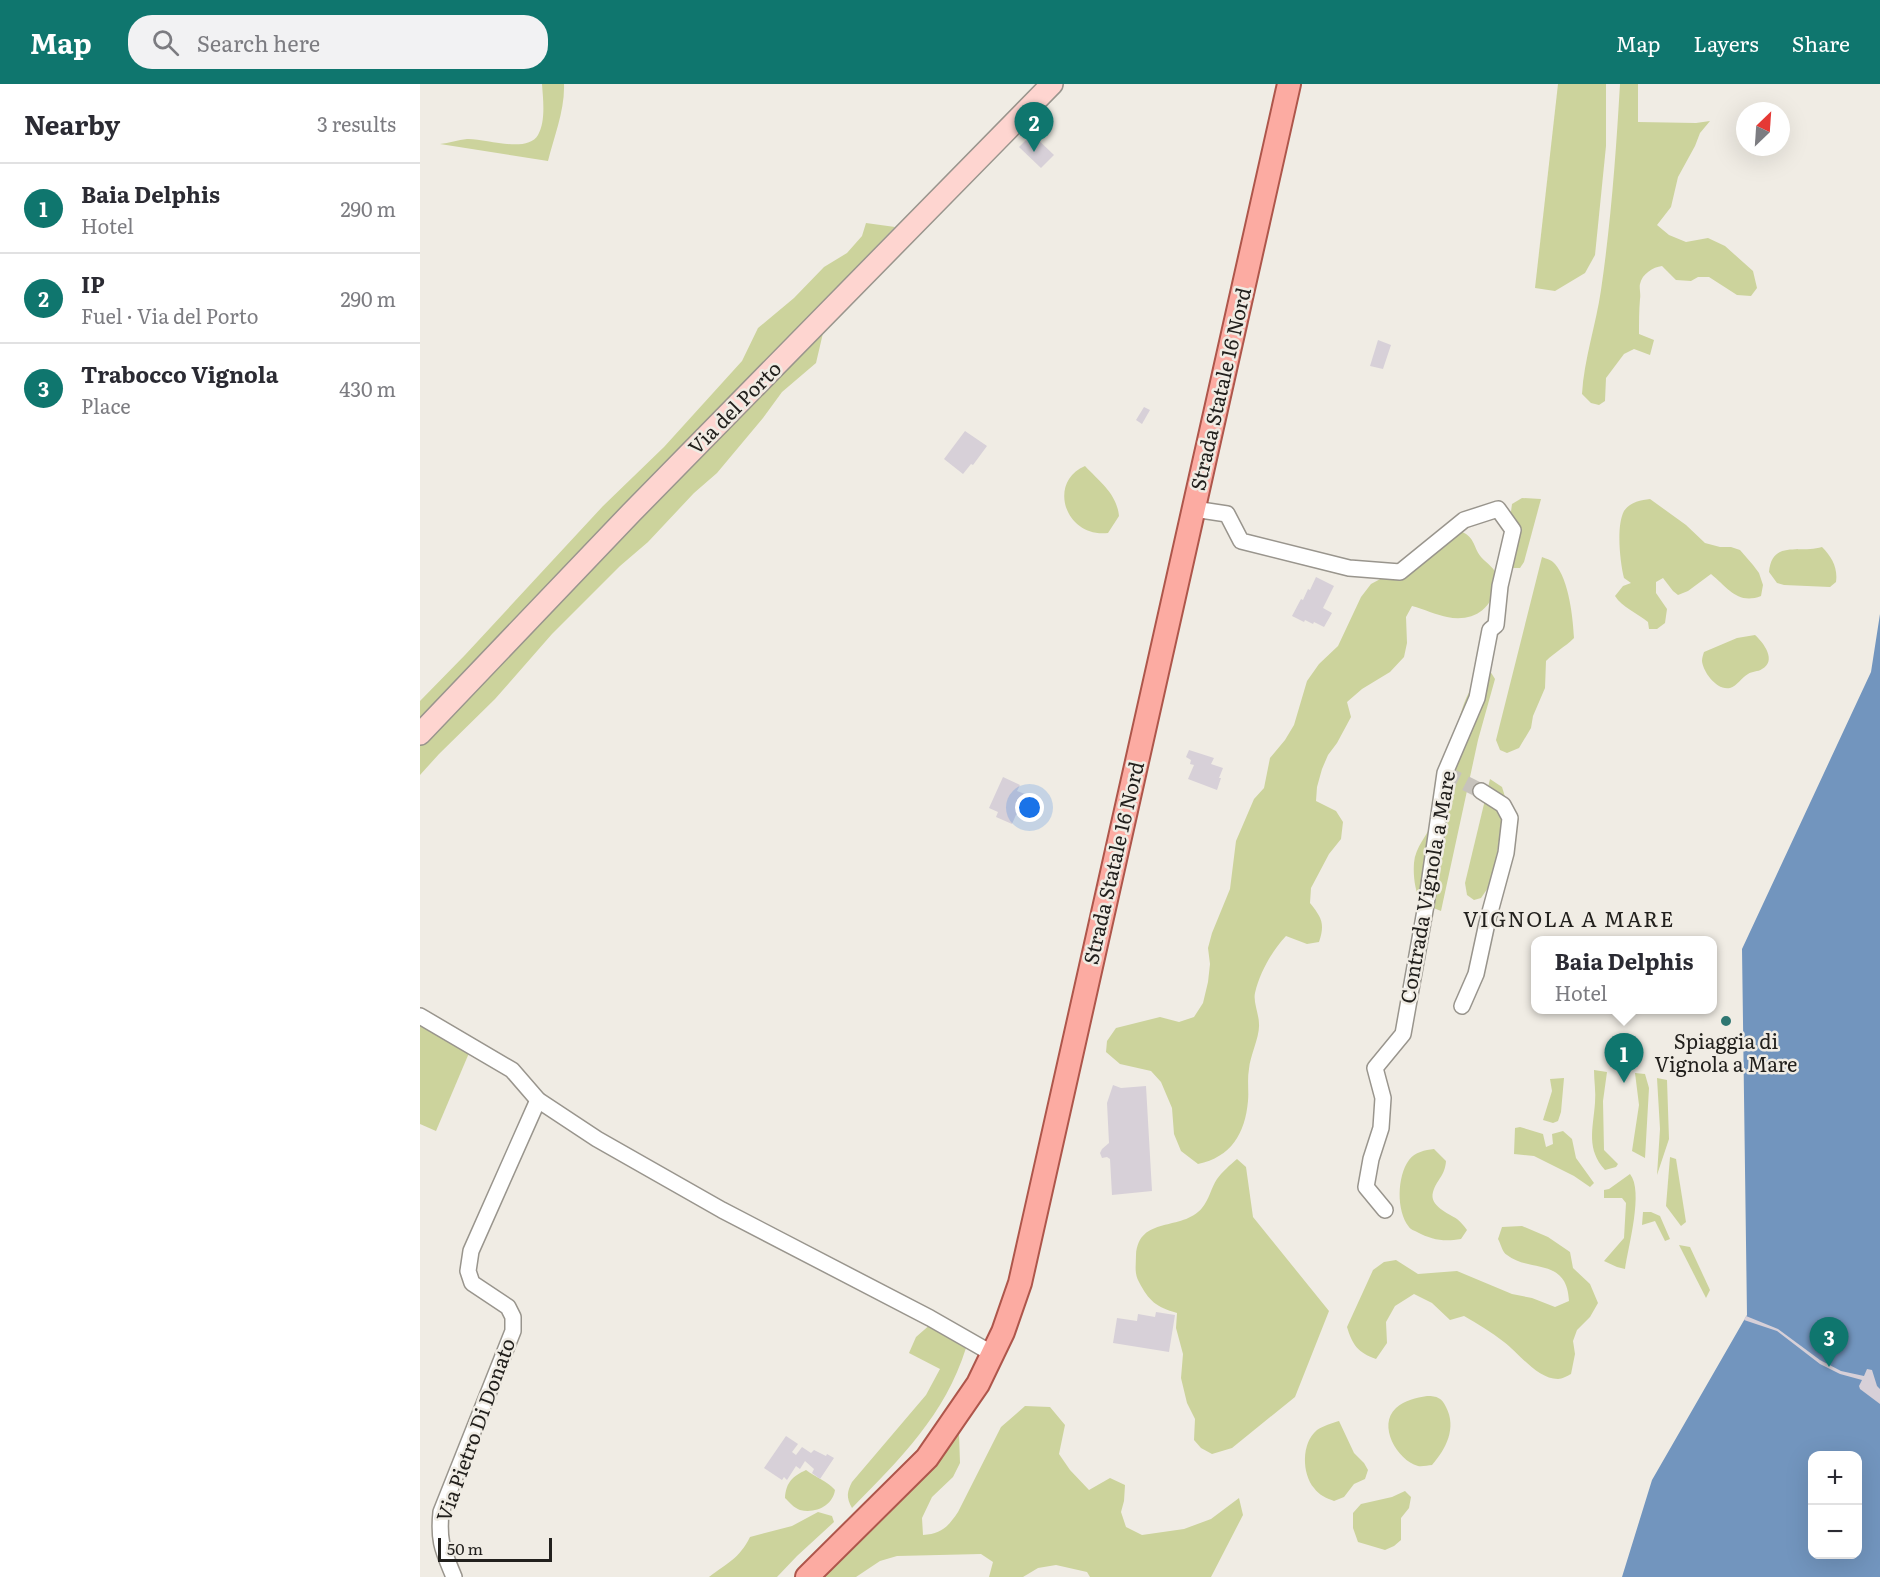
<!DOCTYPE html>
<meta charset="utf-8">
<style>
:root{--surface:#fff;--page:#f2f2f3;--text:#2b2b33;--muted:#7c7c81;--line:#e1e1e2;--accent:#0f766e}
body{margin:0;font-family:Literata,serif;background:var(--page);color:var(--text)}
.controls{position:absolute;right:18px;bottom:18px;display:grid;overflow:hidden;border-radius:12px;box-shadow:0 6px 24px #0002}
.controls button{width:54px;height:54px;display:grid;place-items:center;padding:0;border:0;border-bottom:2px solid var(--line);background:var(--surface);color:var(--text);font:30px sans-serif}
.compass{position:absolute;left:1316px;top:18px;width:54px;height:54px;border-radius:50%;background:var(--surface);box-shadow:0 6px 24px #0002;rotate:25deg}
.scale{position:absolute;left:18px;bottom:15px;width:114px;box-sizing:border-box;padding-left:6px;border:3px solid #22201d;border-top:0;font-size:16px;line-height:21px;white-space:nowrap;color:#22201d;-webkit-text-stroke:4px #f0ece4;paint-order:stroke}
.you{position:absolute;left:610px;top:724px;width:21px;height:21px;margin:-15px;border:4px solid #fff;border-radius:50%;background:#1a73e8;box-shadow:0 0 0 9px #1a73e833}
.badge{display:grid;place-items:center;width:39px;height:39px;border-radius:50%;background:var(--accent);color:#fff;font-size:20px;font-weight:700}
.pin{position:absolute;translate:-50% -50px;filter:drop-shadow(0 2px 3px #0008)}
.pin::after{content:'';position:absolute;top:32px;width:21px;height:18px;background:inherit;clip-path:polygon(0 0,100% 0,50% 100%)}
.popup{position:absolute;left:1111px;top:852px;width:186px;height:78px;box-sizing:border-box;display:grid;place-content:center;border-radius:12px;background:var(--surface);filter:drop-shadow(0 2px 4px #0005);font-size:20px;white-space:nowrap;color:var(--muted)}
.popup b{font-size:22px;color:var(--text)}
.popup::after{content:'';position:absolute;left:50%;top:100%;margin-left:-12px;border:12px solid transparent;border-top-color:var(--surface)}
.list{margin:0;padding:0;list-style:none}
h2{display:flex;justify-content:space-between;align-items:center;height:78px;margin:0;padding:0 24px;font-size:26px}
h2 small{font-size:20px;font-weight:400;color:var(--muted)}
.list li{display:grid;grid-template-columns:39px 1fr auto;gap:18px;align-items:center;box-sizing:border-box;height:90px;padding:0 24px;border-top:2px solid var(--line)}
.list b{display:block;font-size:22px;white-space:nowrap}
.list p{margin:0;font-size:20px;white-space:nowrap;color:var(--muted)}
.list em{font-size:20px;font-style:normal;color:var(--muted)}
.icon{flex:none;width:33px;height:33px;fill:none;stroke:currentColor;stroke-width:2;stroke-linecap:round;stroke-linejoin:round}
.map{position:relative;flex:none;width:1460px;height:1493px;overflow:hidden}
header{display:flex;align-items:center;gap:36px;box-sizing:border-box;height:84px;padding:0 30px;background:var(--accent);color:#fff}
header strong{font-size:28px}
nav{display:flex;gap:33px;margin-inline-start:auto;font-size:21px}
.search{width:420px;height:54px;background:var(--page);display:flex;align-items:center;gap:15px;box-sizing:border-box;padding:0 21px;border-radius:24px;color:var(--muted);font-size:22px}
main{display:flex}
aside{flex:1;background:var(--surface)}
.map>svg:first-child{display:block}
.green{fill:#ccd39c}
.water{fill:#7295be;fill-rule:evenodd}
.building{fill:#d7d0d8}
.lines{fill:none;stroke-linecap:round;stroke-linejoin:round}
.street-tunnel{stroke:#c7c3bc;stroke-width:15;stroke-dasharray:15 8;stroke-linecap:butt}
.street-casing{stroke:#99958d;stroke-width:18}
.secondary-casing{stroke:#99958d;stroke-width:24}
.primary-casing{stroke:#ae564b;stroke-width:26}
.street{stroke:#fff;stroke-width:15}
.secondary{stroke:#fed5d0;stroke-width:21}
.primary{stroke:#fcaba2;stroke-width:22}
.poi-dot{fill:#2e7671;stroke:#f0ece4;stroke-width:2}
.labels{text-anchor:middle;stroke-width:5;stroke-linejoin:round;paint-order:stroke}
.street-label{font-size:20px;fill:#22201d;stroke:#f0ece4}
.poi-label{font-size:20px;fill:#22201d;stroke:#f0ece4}
.neighbourhood-label{font-size:21px;letter-spacing:1.5px;fill:#22201d;stroke:#f0ece4}
</style>
<header>
<strong>Map</strong>
<div class="search"><svg class="icon" aria-label="search" viewBox="0 0 24 24"><circle cx="10" cy="10" r="6"/><path d="M15 15l6 6"/></svg>Search here</div>
<nav><a>Map</a><a>Layers</a><a>Share</a></nav>
</header>
<main>
<aside>
<h2>Nearby<small>3 results</small></h2>
<ul class="list">
<li><span class="badge">1</span><div><b>Baia Delphis</b><p>Hotel</p></div><em>290 m</em></li>
<li><span class="badge">2</span><div><b>IP</b><p>Fuel · Via del Porto</p></div><em>290 m</em></li>
<li><span class="badge">3</span><div><b>Trabocco Vignola</b><p>Place</p></div><em>430 m</em></li>
</ul>
</aside>
<div class="map">
<svg width="1460" height="1493" viewBox="0 0 1460 1493">
<rect width="100%" height="100%" fill="#f0ece4"/>
<g class="green">
<path d="M122,0H144C145,26 134,53 128,77L20,60C29,59 38,56 47,55C65,54 107,70 118,51C126,37 123,15 122,0Z"/>
<path d="M1138,0H1186V62L1175,171L1165,189L1135,207L1115,204Z"/>
<path d="M1200,0H1218V38L1276,39L1290,37L1280,49L1275,62L1258,93L1251,123L1237,141L1249,151L1266,158L1288,154L1305,162L1333,187L1337,204L1331,212L1317,211L1289,193H1278L1271,197L1256,196L1242,182C1233,183 1222,190 1220,200C1219,204 1221,210 1220,215C1219,227 1219,238 1219,250L1234,256L1230,271L1214,265L1204,270L1186,294L1185,317L1179,321L1171,319L1162,310C1164,275 1176,241 1181,206C1191,138 1196,69 1200,0Z"/>
<path d="M446,139L475,143L0,636V617L45,571L183,422L244,363L322,277L338,244L374,214L404,183L427,169L442,152Z"/>
<path d="M403,249L396,279L362,308L343,334L297,389L274,409L228,458L200,482L132,550L75,615L19,670L0,691V661Z"/>
<path d="M665,382C680,398 697,410 699,432L688,449C645,454 627,398 665,382Z"/>
<path d="M1102,414L1121,415L1104,478L1100,484H1094L1090,482V435L1092,420Z"/>
<path d="M1230,415L1266,441L1285,459L1300,463H1311L1320,466L1333,481L1339,489L1343,501L1341,512C1318,521 1308,504 1291,490L1268,507L1258,511L1253,507L1243,494L1236,498V509L1247,525L1245,539L1237,545H1229L1228,538C1217,529 1202,523 1195,512L1203,502L1211,499L1204,494C1200,478 1196,442 1204,427C1210,418 1221,416 1230,415Z"/>
<path d="M1038,446C1056,453 1052,461 1061,473C1067,480 1076,484 1077,494C1077,497 1076,500 1075,503C1071,527 1051,538 1027,533C1016,531 1004,525 992,522L986,533L987,559L984,573L970,588L942,605L927,618L931,633L917,659L908,671L902,685L897,703L896,717L916,727L923,738L921,755L909,770L891,804L890,819C902,834 905,840 899,858L887,860L866,852C852,867 840,888 835,909C833,918 839,930 839,940C840,952 830,972 829,985C827,996 829,1007 828,1017C825,1050 811,1073 778,1080L761,1067L754,1050L752,1024L741,998L731,987L700,980L686,968L687,957L696,944L740,933L759,938L774,933L783,919L788,898L790,880L788,864L792,849L810,805L816,757L834,715L844,704L850,674L865,656L874,641L887,597L899,580L918,562L941,513L951,500L964,493Z"/>
<path d="M1402,463C1412,473 1418,484 1416,498L1410,503L1364,501L1357,499L1349,488C1352,455 1380,470 1402,463Z"/>
<path d="M1122,473C1127,475 1132,476 1135,480C1149,496 1153,534 1154,554C1145,563 1135,568 1126,577L1125,604L1113,632L1111,644L1099,664L1087,669L1080,666L1076,656Z"/>
<path d="M1335,551C1344,559 1357,577 1342,585C1338,588 1332,587 1328,590C1322,593 1317,602 1310,604C1297,607 1283,588 1282,577C1282,574 1283,571 1284,568L1317,554Z"/>
<path d="M1070,587L1075,595L1058,656L1021,827L1001,819C995,807 993,792 994,779C995,763 1008,751 1013,737C1019,719 1019,697 1023,678C1026,666 1032,656 1036,644C1045,618 1046,603 1070,587Z"/>
<path d="M1070,695L1082,703L1086,716L1072,798L1061,814L1054,816L1047,811L1045,799Z"/>
<path d="M0,937L49,969L16,1047L0,1040Z"/>
<path d="M1174,986L1187,988L1183,1017L1184,1066L1198,1080L1196,1083L1185,1086C1166,1065 1173,1045 1175,1019C1176,1008 1174,997 1174,986Z"/>
<path d="M1215,989L1225,990L1229,1004L1225,1074L1212,1067L1219,1021Z"/>
<path d="M1144,994L1141,1028L1138,1037L1133,1039L1123,1036L1132,1007L1130,995Z"/>
<path d="M1237,994L1247,996L1249,1055L1237,1091L1240,1045Z"/>
<path d="M1100,1043L1123,1050L1126,1063L1133,1060L1132,1050L1143,1047L1152,1055L1156,1074L1174,1099L1170,1103L1154,1092L1114,1072L1094,1070L1095,1044Z"/>
<path d="M1014,1065L1026,1077C1025,1092 1017,1095 1013,1108C1009,1122 1028,1129 1037,1135C1041,1138 1044,1142 1047,1146L1041,1155C1024,1158 1012,1156 997,1148C995,1147 990,1145 989,1143C976,1127 977,1092 989,1076C995,1068 1005,1066 1014,1065Z"/>
<path d="M1250,1073L1256,1075L1266,1138L1261,1142L1246,1122Z"/>
<path d="M817,1075L826,1083L833,1133L909,1227L875,1313L812,1364L792,1370L781,1364L774,1356L775,1335L767,1319L761,1294L763,1270L756,1244L757,1229C736,1223 729,1217 719,1198C714,1189 716,1181 716,1171C719,1131 762,1148 782,1124C789,1116 791,1104 797,1095C802,1088 810,1081 817,1075Z"/>
<path d="M1210,1090C1224,1107 1208,1163 1205,1185L1197,1183L1184,1177L1204,1154L1206,1119L1202,1114H1184V1106L1189,1105Z"/>
<path d="M1223,1128H1231L1240,1132L1250,1155L1245,1157L1235,1137L1222,1141Z"/>
<path d="M1102,1142L1128,1153L1150,1168L1153,1184L1170,1200L1178,1219L1170,1233L1157,1246L1153,1257L1155,1270L1151,1290C1147,1292 1142,1295 1138,1295C1117,1295 1099,1269 1084,1258C1071,1248 1058,1240 1044,1232L1030,1236L1012,1219L994,1210L975,1222L966,1238L967,1259L956,1275C938,1269 932,1260 927,1243L953,1186L964,1178L976,1176L998,1190L1037,1187L1092,1210L1112,1214L1135,1223L1149,1217C1147,1173 1110,1189 1087,1171C1082,1168 1081,1160 1078,1155L1082,1143Z"/>
<path d="M1259,1161L1270,1163L1290,1206L1286,1214Z"/>
<path d="M512,1239L540,1256L546,1264C525,1331 480,1375 432,1424C426,1413 427,1408 432,1398L506,1311L520,1285L489,1269L496,1253Z"/>
<path d="M1007,1312C1017,1312 1022,1314 1026,1323C1037,1344 1026,1365 1012,1381C1008,1381 1002,1383 998,1382C977,1376 957,1341 976,1324C985,1316 996,1314 1007,1312Z"/>
<path d="M605,1322L630,1323L645,1341L639,1370L650,1386L669,1406L690,1394L705,1401L704,1417L701,1428L706,1443L722,1451L764,1445L791,1435L819,1414L823,1431L791,1493H670L667,1488L636,1481L618,1484L603,1493H569L573,1478L561,1470L477,1472L460,1477L436,1493H400L539,1350L540,1379L533,1393L512,1413L502,1434L503,1451C521,1450 528,1443 538,1428L581,1343Z"/>
<path d="M919,1337L934,1369L944,1379L948,1386L945,1395L934,1400L924,1413L914,1417C906,1414 899,1411 894,1404C882,1390 881,1359 897,1346C903,1342 912,1339 919,1337Z"/>
<path d="M386,1386C395,1393 407,1397 415,1406C413,1421 396,1430 380,1426C374,1424 369,1418 365,1414C366,1398 373,1392 386,1386Z"/>
<path d="M985,1407L991,1413L989,1424L981,1434V1456L974,1462L965,1466L938,1458L933,1444V1429L941,1420L972,1413Z"/>
<path d="M398,1428L412,1432L414,1438L377,1472L357,1493H289C307,1479 319,1475 330,1453L372,1442Z"/>
</g>
<path class="water" d="M1460,530V1493H1202L1232,1396L1327,1231L1322,865L1451,588ZM1392,1372H1438V1470H1392Z"/>
<g class="building">
<path d="M612,50L634,71L621,84L599,63Z"/>
<path d="M958,256L971,261L963,285L950,282Z"/>
<path d="M724,323L730,326L722,340L716,336Z"/>
<path d="M545,347L567,362L553,381L551,380L543,390L524,375Z"/>
<path d="M896,493L914,502L903,524L912,529L904,543L894,538L893,540L885,536L884,538L872,532L881,515L883,516L888,505L890,506Z"/>
<path d="M769,666L794,674L791,680L803,684L799,694H801L797,706L768,695L774,681L770,680L771,676L766,673Z"/>
<path d="M583,693L600,701L597,707L605,710L592,740L576,733L578,728L569,724Z"/>
<path d="M693,1001L701,1004L726,1002L732,1107L692,1111L690,1075L687,1073L682,1074L680,1069L682,1065L689,1059L687,1019Z"/>
<path d="M736,1228L755,1231L749,1268L693,1259L697,1234L717,1237L718,1230L735,1233Z"/>
<path d="M1326,1232L1358,1245L1400,1276L1421,1287L1444,1292L1447,1285L1452,1286L1457,1302L1460,1305V1320L1440,1305L1439,1302L1442,1296L1420,1290L1400,1280L1357,1247L1324,1236Z"/>
<path d="M366,1352L378,1360L372,1368L376,1371L382,1363L391,1369L394,1366L406,1372L407,1370L414,1374L400,1395L392,1389L394,1385L385,1377L380,1385L376,1382L367,1396L364,1393L362,1396L344,1384Z"/>
</g>
<g class="lines">
<path class="street-tunnel" d="M1025,689L1061,707"/>
<g class="street-casing">
<g id="street">
<path d="M774,425L807,430L821,457L929,484L980,488L1044,436L1078,425L1093,446L1080,502L1076,541L1070,546L1057,614L1025,689L1006,821L983,950L955,984L963,1014L961,1044L951,1075L946,1103L965,1126"/>
<path d="M1042,922L1056,890L1067,839L1086,769L1090,734L1083,721L1061,707"/>
<path d="M0,932L92,986L118,1016L177,1055L302,1126L510,1234L573,1270"/>
<path d="M34,1493C23,1466 18,1458 21,1428L93,1247V1233L88,1223L52,1199L48,1187L51,1167L118,1016"/>
</g>
</g>
<g class="secondary-casing">
<path id="secondary" d="M0,650L211,429L632,0"/>
</g>
<g class="primary-casing">
<path id="primary" d="M387,1493L507,1374L558,1300L583,1248L600,1199L869,0"/>
</g>
<use href="#street" class="street"/>
<use href="#secondary" class="secondary"/>
<use href="#primary" class="primary"/>
</g>
<circle class="poi-dot" cx="1306" cy="937" r="6"/>
<g class="labels">
<g class="street-label">
<text transform="translate(801 305) rotate(-77)" y="7">Strada Statale 16 Nord</text>
<text transform="translate(315 324) rotate(-45)" y="7">Via del Porto</text>
<text transform="translate(694 779) rotate(-77)" y="7">Strada Statale 16 Nord</text>
<text transform="translate(1008 803) rotate(-80)" y="7">Contrada Vignola a Mare</text>
<text transform="translate(56 1346) rotate(-70)" y="7">Via Pietro Di Donato</text>
</g>
<g class="poi-label">
<text x="1306" y="965">Spiaggia di<tspan x="1306" dy="23">Vignola a Mare</tspan></text>
</g>
<g class="neighbourhood-label">
<text x="1149" y="843">VIGNOLA A MARE</text>
</g>
</g>
</svg>
<div class="controls">
<button>+</button>
<button>−</button>
</div>
<svg class="compass" viewBox="-18 -18 36 36"><path d="M0-13l5 13h-10z" fill="#e53935"/><path d="M0 13l5-13h-10z" fill="#7c7c81"/></svg>
<div class="scale">50 m</div>
<div class="you"></div>
<div class="pin badge" style="left:1204px;top:999px">1</div>
<div class="popup"><b>Baia Delphis</b>Hotel</div>
<div class="pin badge" style="left:614px;top:68px">2</div>
<div class="pin badge" style="left:1409px;top:1283px">3</div>
</div>
</main>
